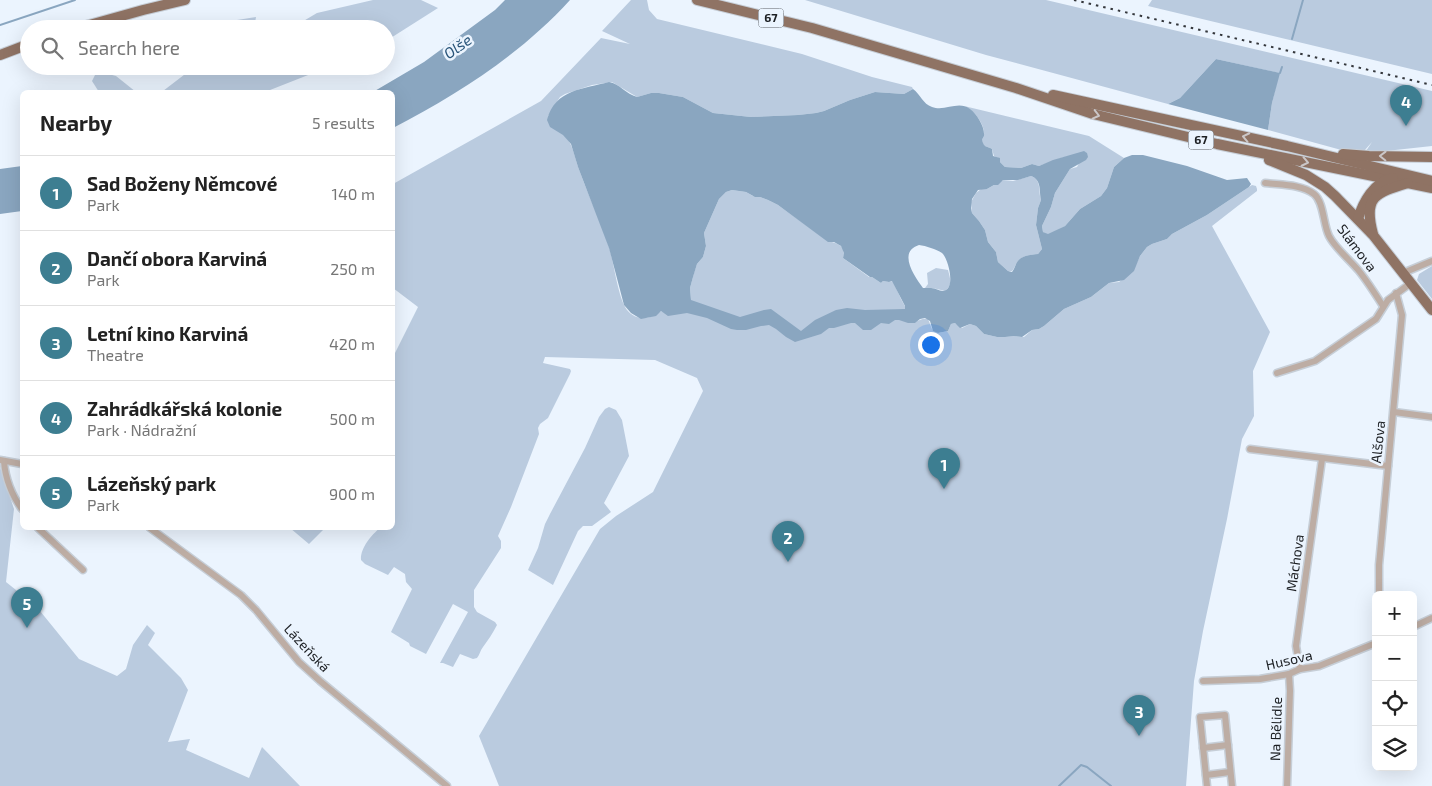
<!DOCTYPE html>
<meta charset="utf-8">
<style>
:root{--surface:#fff;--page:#f2f2f2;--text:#222;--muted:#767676;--line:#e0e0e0;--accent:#3d7e91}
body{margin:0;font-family:"Exo 2",sans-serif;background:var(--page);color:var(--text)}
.controls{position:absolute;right:15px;bottom:15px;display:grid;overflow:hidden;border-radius:8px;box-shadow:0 5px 20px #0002}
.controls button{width:45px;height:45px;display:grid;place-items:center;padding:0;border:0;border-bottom:1px solid var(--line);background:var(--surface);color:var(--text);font:25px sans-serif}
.you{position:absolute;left:930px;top:344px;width:18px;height:18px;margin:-12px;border:4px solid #fff;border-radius:50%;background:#1a73e8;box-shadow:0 0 0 8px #1a73e833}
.badge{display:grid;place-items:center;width:32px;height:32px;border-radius:50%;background:var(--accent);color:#fff;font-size:16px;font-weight:700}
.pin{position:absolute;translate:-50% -41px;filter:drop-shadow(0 1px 2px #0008)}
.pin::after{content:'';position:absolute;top:26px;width:18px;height:15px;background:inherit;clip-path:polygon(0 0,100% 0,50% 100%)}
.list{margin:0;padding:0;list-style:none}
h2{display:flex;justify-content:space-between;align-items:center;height:65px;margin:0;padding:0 20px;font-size:21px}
h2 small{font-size:16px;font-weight:400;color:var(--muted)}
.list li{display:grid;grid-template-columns:32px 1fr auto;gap:15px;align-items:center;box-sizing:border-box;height:75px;padding:0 20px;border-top:1px solid var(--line)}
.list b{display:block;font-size:19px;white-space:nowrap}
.list p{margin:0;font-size:16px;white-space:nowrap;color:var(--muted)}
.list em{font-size:16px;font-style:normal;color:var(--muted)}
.icon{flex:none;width:28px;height:28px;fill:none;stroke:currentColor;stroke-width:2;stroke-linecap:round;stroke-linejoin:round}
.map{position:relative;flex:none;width:1432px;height:786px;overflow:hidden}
.search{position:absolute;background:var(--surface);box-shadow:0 5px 20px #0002;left:20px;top:20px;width:375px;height:55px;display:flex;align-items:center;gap:12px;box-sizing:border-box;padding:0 18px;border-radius:28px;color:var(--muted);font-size:19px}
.panel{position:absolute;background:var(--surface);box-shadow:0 5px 20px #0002;left:20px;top:90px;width:375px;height:440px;border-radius:8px}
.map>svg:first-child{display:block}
.green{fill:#bacbdf}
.water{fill:#8aa6c0;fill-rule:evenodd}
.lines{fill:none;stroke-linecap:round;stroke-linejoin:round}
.stream{stroke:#8aa6c0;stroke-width:2}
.minor-casing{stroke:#c6ced7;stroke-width:9}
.primary-casing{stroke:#c6ced7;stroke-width:12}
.minor{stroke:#bdada4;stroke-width:6}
.primary{stroke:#8f7364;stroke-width:10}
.rail{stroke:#34373c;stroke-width:2;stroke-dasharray:2.5 5;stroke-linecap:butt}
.oneway{stroke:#cbc7c8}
.labels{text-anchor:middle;stroke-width:5;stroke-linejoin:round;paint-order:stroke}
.shield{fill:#ebf4fe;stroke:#5a5f65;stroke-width:1}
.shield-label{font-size:12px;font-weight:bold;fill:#1c1f23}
.street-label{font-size:14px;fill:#1c1f23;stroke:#ebf4fe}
.water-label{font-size:15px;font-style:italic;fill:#275378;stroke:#ebf4fe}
</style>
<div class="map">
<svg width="1432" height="786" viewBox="0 0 1432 786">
<rect width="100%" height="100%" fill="#ebf4fe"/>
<g class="green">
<path d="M373,0H421L438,8L386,41V29H290L317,13Z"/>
<path d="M631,0H647L649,10L657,19L802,54L872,77L912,87L913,89L904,94L875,92L850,100L824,111L816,113L798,115L751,117L713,113L683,97L659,93H651L637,97L612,82L592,85L565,94L560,97L548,116C553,123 566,136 570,143C574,151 576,162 580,172C589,197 601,222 609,247C614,263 618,298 627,310C637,322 651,319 661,311L665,313H687L691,300L690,288L694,273L697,264L703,257L706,246L704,233L719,199L726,192L732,190L746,192L753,196L760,197L768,200L778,205L828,241C837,243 847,246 843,258L869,277H872L881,283L883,281L889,282L893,281L901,299L914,323C919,320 923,318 928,319L932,329L938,333L948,331L951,324L955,323L962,328L970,324L976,326L984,334L997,337L1013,336L1024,337L1032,330L1039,329L1044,326L1064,309L1091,297L1109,283L1119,282L1133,271L1140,256L1147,247L1152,244L1167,239L1172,234L1207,215L1252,185L1256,186L1257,189V191L1212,226L1270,332L1253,371L1254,416L1242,439L1227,519L1203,631L1194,681L1186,786H499L479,736L600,529L616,516L653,492L703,391L697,378L655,360L545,357L543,363L570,369L571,371L570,374L548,418L540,424L538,428L539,434L511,507L498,536L501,541V548L474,590V607L477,612L495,622L497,625C493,633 488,640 483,647C480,651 480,654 477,658L473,659L460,654L453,667L443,663H440L468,612L453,604L426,654L410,646L409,643L391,632L412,589L406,582L405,574L394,567L388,575L365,564L361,560C360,549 371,535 380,528H392V442L394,440L392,439L393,357L418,307L393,288V184L541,101L601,38L630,44L602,31Z"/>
<path d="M805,0H1046L1432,91V146L1386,151H1366L1372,142L1364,151H1345L1268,130L1272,103L1279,73L1216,59L1180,98L1168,104L986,55Z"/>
<path d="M1152,0H1432V74L1148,6Z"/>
<path d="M256,17L254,29H234L237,20Z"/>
<path d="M199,66H331L265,92H150L163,91L193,68Z"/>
<path d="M97,71L116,76L136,92H99L92,81Z"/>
<path d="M964,106L1089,136L1124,158L1114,167L1107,188L1101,196L1080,209L1065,226L1048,235L1043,232L1042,226L1051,207L1055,193L1070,169L1077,167L1079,163L1087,158L1086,152L1061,158L1039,166L1032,164L1021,168L1005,167L1000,162V159L994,156L992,149C989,147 984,147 982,143C981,139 984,138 984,135C985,124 974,110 964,106Z"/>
<path d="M1031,176C1042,180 1038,191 1041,200L1038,208L1036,225L1042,249L1038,254C1030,255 1021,255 1016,264C1015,266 1014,269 1012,271H1008L998,262L996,252L988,242L985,230L979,221L972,213L971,202L976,193L981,189H987L1003,180L1013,181Z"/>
<path d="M1432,266V299L1417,280L1419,274Z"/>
<path d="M936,268L948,270C950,278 953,285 945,291L933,288H925L928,284L927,273Z"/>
<path d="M609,407L616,410L622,420L629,456L604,503L611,512L592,526H583L578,531L553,585L528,570L538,548L545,524L550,514L585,448L599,417L605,409Z"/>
<path d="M0,467L14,509L6,582L36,606L79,659L117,676L126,669L133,645L147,625L155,633L148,645L181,678L188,690L168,742L190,739L186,750L249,778L262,747L300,786H0Z"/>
<path d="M290,528H325L309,544Z"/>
</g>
<g class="water">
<path d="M505,0H570C521,54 457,95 393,128L392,92H373L424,62L495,10Z"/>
<path d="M1216,59L1280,73L1272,103L1268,130L1168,104L1180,98Z"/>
<path d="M609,82C620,84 626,94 637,97L651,93H659L683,97L713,113L751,117L798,115L816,113L824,111L850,100L875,92L904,94L913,89C920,94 923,104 932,107C945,112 958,100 970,109C977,114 985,127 984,136C983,139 981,139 983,143C984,147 989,147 992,149L993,156L1000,158V162L1005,167L1021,168L1032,164L1039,166L1053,160L1084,151L1087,153L1088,157L1086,160L1070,169L1055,193L1051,207L1042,226L1043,232L1048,234L1065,226L1080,209L1101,196L1107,188L1114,167L1124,158L1132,155H1143L1187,166L1227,180L1247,178L1251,184L1249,187L1207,215L1172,234L1167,239L1152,244L1147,247L1140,256L1134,271L1124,280L1109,283L1091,297L1064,309L1044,326L1039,329L1032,330L1022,337L1013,336L1005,337H997L984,334L976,326L970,324L960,328L955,323L951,324L948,331L938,333L933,331L930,321L925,318L920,319L915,323H908L899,320H895L889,324L881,323L871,330H863L855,323H851L834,328H829L821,334L795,342L786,337L776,329L769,325L761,326L746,330H737L731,329L707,318L687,313L668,316L661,311L656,316L641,319L631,313L624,305L609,248L578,167L571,144L563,135L550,127L547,120C555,89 584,89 609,82ZM1031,176C1042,180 1039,191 1041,200L1038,208L1036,225L1042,249L1038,254C1030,255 1020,255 1016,264C1015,267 1014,269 1012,272L1008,271L998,262L996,252L988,242L985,230L979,221L972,213L971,208L972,199L978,190L987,189L994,185H998L1003,180H1018ZM732,190L746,192L755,197H760L768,200L778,205L828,242H834L841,246L844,253L843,258L870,277H872L881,283L883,281L889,282L892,281L905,306V309L865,310L847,308L836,310L815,320L801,331L771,309L764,310L740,317L691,300L690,288L693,277L697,264L703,257L706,246L704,233L719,199L726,192ZM919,245C926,246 936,249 942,253C948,258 955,285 946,290C941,293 937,288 931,288C929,288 926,288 923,288C915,277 897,252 919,245Z"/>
<path d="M22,166V211L0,214V169Z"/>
</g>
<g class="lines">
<g class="stream">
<path d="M0,25L75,0"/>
<path d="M1292,39L1303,0"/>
<path d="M1280,73L1282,67"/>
<path d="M1059,786L1081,765L1087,767L1111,786"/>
</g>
<g class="minor-casing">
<g id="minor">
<path d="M1265,183C1280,185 1301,184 1314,194C1324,202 1323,224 1329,236C1335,248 1351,261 1359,271C1367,281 1376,295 1383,306"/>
<path d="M1403,273L1432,261"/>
<path d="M1277,373L1315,361L1376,319L1388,300L1411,283"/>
<path d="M1394,412L1432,417"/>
<path d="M1250,449L1388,466"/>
<path d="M0,460L22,464"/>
<path d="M4,461C5,478 12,496 22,509"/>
<path d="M38,528L83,570"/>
<path d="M150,528L241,595L256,610L299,662L320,681L447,786"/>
<path d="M1379,595V565L1402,315L1396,293"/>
<path d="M1413,627L1432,618"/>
<path d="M1300,669L1296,646L1322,459"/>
<path d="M1203,681L1260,679L1289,674L1300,669L1319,666L1376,643"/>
<path d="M1203,748L1228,745"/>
<path d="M1206,775L1230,772"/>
<path d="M1207,786L1200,717L1225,715L1232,786"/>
<path d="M1287,786L1290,691L1289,674"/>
</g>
</g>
<g class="primary-casing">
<g id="primary">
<path d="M697,0L812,28L1016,88L1093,114L1217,144L1432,188"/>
<path d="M75,29L143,10L185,0"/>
<path d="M0,55L29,44"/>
<path d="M1053,95L1287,146L1432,181"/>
<path d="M1343,154L1369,156L1432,157"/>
<path d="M1269,160L1306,175L1325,187L1335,196L1373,235L1432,310"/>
<path d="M1358,219C1363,202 1374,182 1393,178"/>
<path d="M1373,234C1363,197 1375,193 1408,183"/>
</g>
</g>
<use href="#minor" class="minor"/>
<use href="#primary" class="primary"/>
<path class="rail" d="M1074,0L1432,85"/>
</g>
<defs><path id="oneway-chevron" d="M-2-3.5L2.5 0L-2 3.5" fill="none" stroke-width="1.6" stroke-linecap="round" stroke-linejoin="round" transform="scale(1.25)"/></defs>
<g class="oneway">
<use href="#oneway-chevron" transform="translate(1096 115) rotate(14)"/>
<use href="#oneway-chevron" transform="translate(1246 137) rotate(-168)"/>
<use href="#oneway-chevron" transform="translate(1383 156) rotate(-179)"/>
<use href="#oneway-chevron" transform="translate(1305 162) rotate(12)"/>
</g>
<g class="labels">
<g class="shield">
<rect x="758.5" y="8.5" width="25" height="19" rx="4"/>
<rect x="1188.5" y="130.5" width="25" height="19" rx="4"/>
</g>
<g class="shield-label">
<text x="771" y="22">67</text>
<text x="1201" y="144">67</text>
</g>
<g class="street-label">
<text transform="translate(1357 248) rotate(53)" y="5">Slámova</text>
<text transform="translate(1378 442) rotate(-84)" y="5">Alšova</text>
<text transform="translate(1295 563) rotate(-82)" y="5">Máchova</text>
<text transform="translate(307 648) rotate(47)" y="5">Lázeňská</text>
<text transform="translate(1289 660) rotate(-13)" y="5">Husova</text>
<text transform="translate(1276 729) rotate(-88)" y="5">Na Bělidle</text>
</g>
<g class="water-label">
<text transform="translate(458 47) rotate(-35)" y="5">Olše</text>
</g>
</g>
</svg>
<div class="controls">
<button>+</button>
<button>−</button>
<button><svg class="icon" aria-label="locate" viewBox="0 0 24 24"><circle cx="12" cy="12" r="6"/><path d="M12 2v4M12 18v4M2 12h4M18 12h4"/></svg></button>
<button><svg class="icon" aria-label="layers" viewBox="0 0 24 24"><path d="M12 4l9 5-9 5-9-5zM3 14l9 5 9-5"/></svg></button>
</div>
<div class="you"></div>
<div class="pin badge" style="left:944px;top:489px">1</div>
<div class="pin badge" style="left:788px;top:562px">2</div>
<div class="pin badge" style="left:1139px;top:736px">3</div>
<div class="pin badge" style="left:1406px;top:126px">4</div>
<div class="pin badge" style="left:27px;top:628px">5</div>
<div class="search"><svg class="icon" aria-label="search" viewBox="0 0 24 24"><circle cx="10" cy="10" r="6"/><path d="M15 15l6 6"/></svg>Search here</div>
<section class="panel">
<h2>Nearby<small>5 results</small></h2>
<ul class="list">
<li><span class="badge">1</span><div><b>Sad Boženy Němcové</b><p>Park</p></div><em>140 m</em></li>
<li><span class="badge">2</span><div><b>Dančí obora Karviná</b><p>Park</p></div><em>250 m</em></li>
<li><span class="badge">3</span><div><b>Letní kino Karviná</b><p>Theatre</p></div><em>420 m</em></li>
<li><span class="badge">4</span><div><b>Zahrádkářská kolonie</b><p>Park · Nádražní</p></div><em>500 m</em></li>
<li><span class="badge">5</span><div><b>Lázeňský park</b><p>Park</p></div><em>900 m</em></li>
</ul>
</section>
</div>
